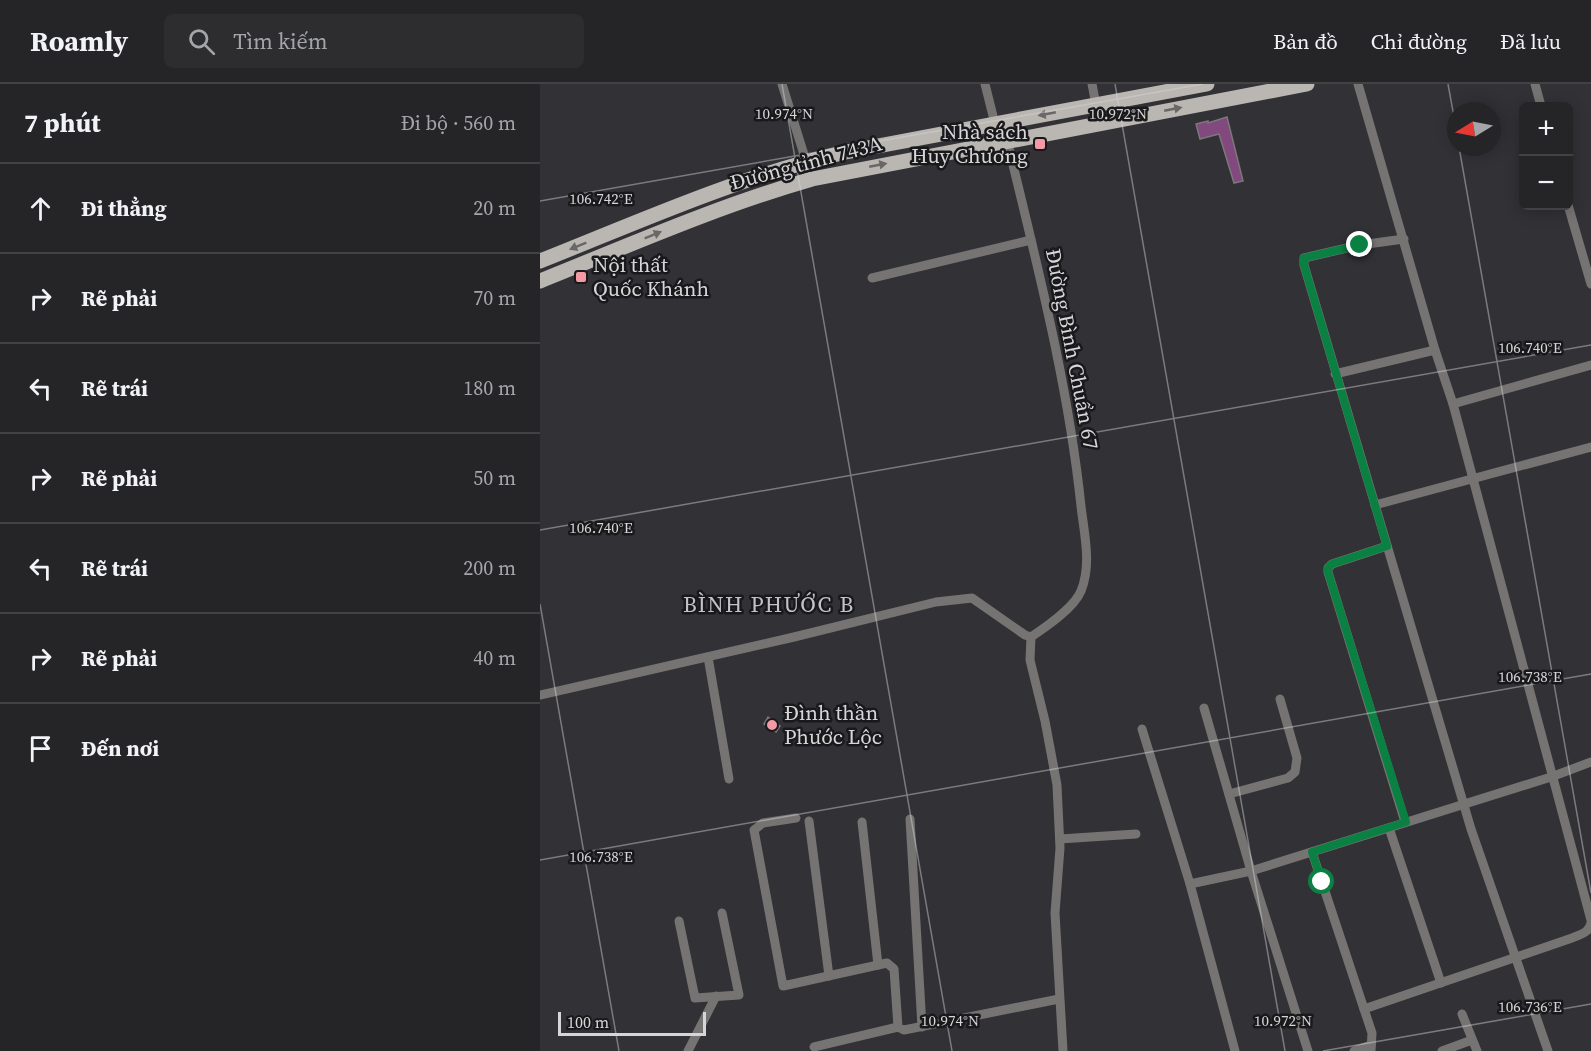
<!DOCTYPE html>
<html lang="vi">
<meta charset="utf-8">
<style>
:root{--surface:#252528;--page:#2d2d30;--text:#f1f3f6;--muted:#a3a5a8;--line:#424245}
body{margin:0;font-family:"Source Serif 4",serif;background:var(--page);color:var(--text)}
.controls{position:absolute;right:18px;top:18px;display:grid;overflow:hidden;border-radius:9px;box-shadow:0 3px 15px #0003}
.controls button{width:54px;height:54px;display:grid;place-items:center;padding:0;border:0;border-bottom:2px solid var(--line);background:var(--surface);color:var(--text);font:30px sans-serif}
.compass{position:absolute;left:907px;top:18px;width:54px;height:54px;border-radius:50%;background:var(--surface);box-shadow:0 3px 15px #0003;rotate:260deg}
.scale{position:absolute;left:18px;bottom:15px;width:148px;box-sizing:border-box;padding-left:6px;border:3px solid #d6d6d9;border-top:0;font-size:16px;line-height:21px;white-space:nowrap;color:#d6d6d9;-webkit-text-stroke:4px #19191b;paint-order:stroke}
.stop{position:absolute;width:18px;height:18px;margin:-14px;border:4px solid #0b8043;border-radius:50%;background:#fff}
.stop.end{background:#0b8043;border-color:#fff;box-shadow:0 2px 6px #0008}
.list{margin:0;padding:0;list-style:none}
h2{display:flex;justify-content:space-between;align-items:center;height:78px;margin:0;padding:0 24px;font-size:26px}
h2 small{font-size:20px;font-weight:400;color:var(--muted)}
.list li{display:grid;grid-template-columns:39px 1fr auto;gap:18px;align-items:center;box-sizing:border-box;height:90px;padding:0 24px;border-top:2px solid var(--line)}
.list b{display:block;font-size:22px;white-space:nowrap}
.list em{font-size:20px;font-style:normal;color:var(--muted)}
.icon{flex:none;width:33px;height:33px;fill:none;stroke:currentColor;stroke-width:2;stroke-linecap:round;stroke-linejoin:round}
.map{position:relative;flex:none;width:1051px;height:967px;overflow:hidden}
header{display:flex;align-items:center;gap:36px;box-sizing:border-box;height:84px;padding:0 30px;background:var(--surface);border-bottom:2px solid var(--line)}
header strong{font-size:28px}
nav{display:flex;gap:33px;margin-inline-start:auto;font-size:21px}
.search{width:420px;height:54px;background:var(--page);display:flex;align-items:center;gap:15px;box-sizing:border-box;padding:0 21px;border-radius:9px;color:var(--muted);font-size:22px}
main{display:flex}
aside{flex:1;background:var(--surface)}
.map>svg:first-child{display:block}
.building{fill:#81497e;stroke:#7b777b;stroke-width:1.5}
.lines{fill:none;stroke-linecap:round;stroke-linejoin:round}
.street{stroke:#767472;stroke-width:9}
.primary{stroke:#bab6b2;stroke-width:15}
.oneway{fill:#6a6866}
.route{stroke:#0b8043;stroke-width:8}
.ticks{fill:none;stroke:#d6d6d9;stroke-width:1.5;stroke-opacity:0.45}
.poi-dot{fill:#f49aa4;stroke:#19191b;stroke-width:2}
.labels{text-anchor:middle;stroke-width:5;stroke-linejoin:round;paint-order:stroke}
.poi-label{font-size:21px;fill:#d6d6d9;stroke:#19191b;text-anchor:start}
.street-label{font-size:21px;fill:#d6d6d9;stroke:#19191b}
.neighbourhood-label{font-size:22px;letter-spacing:1.5px;fill:#c2c3c8;stroke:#19191b}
.ticks-label{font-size:15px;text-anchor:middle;fill:#d6d6d9;stroke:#19191b;stroke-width:5;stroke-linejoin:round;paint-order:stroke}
</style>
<header>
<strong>Roamly</strong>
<div class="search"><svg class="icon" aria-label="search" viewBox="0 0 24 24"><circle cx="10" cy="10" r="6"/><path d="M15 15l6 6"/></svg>Tìm kiếm</div>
<nav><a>Bản đồ</a><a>Chỉ đường</a><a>Đã lưu</a></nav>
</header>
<main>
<aside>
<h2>7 phút<small>Đi bộ · 560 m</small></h2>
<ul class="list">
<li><svg class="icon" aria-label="ahead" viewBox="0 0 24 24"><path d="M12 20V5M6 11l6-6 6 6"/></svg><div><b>Đi thẳng</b></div><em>20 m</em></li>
<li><svg class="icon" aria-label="right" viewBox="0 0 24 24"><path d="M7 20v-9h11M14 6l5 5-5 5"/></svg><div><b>Rẽ phải</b></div><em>70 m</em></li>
<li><svg class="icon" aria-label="left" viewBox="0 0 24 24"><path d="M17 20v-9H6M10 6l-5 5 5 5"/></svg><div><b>Rẽ trái</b></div><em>180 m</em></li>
<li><svg class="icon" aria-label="right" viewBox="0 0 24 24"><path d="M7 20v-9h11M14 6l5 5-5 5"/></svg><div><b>Rẽ phải</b></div><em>50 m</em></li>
<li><svg class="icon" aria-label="left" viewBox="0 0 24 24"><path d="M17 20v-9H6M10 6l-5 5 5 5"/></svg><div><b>Rẽ trái</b></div><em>200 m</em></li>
<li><svg class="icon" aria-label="right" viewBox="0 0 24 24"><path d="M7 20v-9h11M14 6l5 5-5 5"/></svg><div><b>Rẽ phải</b></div><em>40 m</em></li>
<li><svg class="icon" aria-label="arrive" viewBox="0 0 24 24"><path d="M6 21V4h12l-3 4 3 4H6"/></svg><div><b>Đến nơi</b></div></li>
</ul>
</aside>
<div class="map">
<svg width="1051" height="967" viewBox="0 0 1051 967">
<rect width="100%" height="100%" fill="#313136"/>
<g class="building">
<path d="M687,33L703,97L694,99L679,50L660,55L656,40L668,37V39Z"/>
<path d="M228,633L240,642L236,648L224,640Z"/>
</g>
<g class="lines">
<g class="street">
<path d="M242,0L266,77"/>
<path d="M445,0L455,40"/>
<path d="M552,0L556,21"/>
<path d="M818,0L895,266L913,320L1051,836"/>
<path d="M995,0L1001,22"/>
<path d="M1028,121L1051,200"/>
<path d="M864,155L820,161L764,174V181L931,745L1008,967"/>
<path d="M332,194L491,156"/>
<path d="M795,290L895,266"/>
<path d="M913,320L1051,281"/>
<path d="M835,421L1051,363"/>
<path d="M847,462L792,480L788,484V488L865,738"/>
<path d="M491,553L490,576L505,637L517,701L520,764L515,829L523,967"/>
<path d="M168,573L189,695"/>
<path d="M0,611L254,553L396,518L432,514L485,551L491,553C506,543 534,524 541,507C552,480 544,449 541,422C528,298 496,177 467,56"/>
<path d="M664,624L711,787L768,967"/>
<path d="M602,645L650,800"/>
<path d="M689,710L748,694L755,688L757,674L740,615"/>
<path d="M256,734L223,739L214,746L243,902L347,879L354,885L358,943L364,946L519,915"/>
<path d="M370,735L382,943"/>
<path d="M269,737L289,892"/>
<path d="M322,738L338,881"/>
<path d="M849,744L901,899"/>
<path d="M520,755L596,750"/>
<path d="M772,768L824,925"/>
<path d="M139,837L155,914L199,911L182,829"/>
<path d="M922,930L937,967"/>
<path d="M274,963L358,943"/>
<path d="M148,967L176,912"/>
<path d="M695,967L650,800L711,787L1011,693L1051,678"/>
<path d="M814,967L831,961"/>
<path d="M831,967L832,949L824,925L1032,854C1041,850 1049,849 1051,839"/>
<path d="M902,967L932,956"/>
</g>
<g class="primary">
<path d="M0,177C101,137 200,92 306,68L667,0"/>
<path d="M0,197C90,161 178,122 272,95L767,0"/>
</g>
</g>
<defs><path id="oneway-solid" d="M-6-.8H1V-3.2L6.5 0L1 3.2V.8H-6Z" transform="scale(1.5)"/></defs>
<g class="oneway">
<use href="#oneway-solid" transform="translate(633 25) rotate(-11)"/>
<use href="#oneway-solid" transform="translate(507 30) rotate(169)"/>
<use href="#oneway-solid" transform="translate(338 81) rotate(-11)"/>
<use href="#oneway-solid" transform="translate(113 151) rotate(-22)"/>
<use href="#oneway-solid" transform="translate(38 162) rotate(158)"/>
</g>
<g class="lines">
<path class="route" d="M782,798L772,768L866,738L788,488V484L792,480L847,462L764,181V174L820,161"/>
</g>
<path class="ticks" d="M242,0L412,967M575,0L745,967M908,0L916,44M919,63L1051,809M0,117L663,0M0,446L1051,261M0,520L79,967M0,776L1051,590M783,967L1051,920"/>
<g class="poi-dot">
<rect x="494" y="54" width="12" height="12" rx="3"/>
<rect x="35" y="187" width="12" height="12" rx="3"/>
<circle cx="232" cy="641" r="6"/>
</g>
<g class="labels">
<g class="poi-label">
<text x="488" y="55" text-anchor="end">Nhà sách<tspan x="488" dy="24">Huy Chương</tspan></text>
<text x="53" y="188">Nội thất<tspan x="53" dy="24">Quốc Khánh</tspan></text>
<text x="244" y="636">Đình thần<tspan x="244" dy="24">Phước Lộc</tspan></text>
</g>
<g class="street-label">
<text transform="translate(266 79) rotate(-15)" y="7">Đường tỉnh 743A</text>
<text transform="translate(532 265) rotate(79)" y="7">Đường Bình Chuẩn 67</text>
</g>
<g class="neighbourhood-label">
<text x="229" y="528">BÌNH PHƯỚC B</text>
</g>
</g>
<g class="ticks-label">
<text x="244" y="35">10.974°N</text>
<text x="578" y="35">10.972°N</text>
<text x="61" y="120">106.742°E</text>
<text x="990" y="269">106.740°E</text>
<text x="61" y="449">106.740°E</text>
<text x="990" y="598">106.738°E</text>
<text x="61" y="778">106.738°E</text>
<text x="990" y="928">106.736°E</text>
<text x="410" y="942">10.974°N</text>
<text x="743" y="942">10.972°N</text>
</g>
</svg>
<div class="controls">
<button>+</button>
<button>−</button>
</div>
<svg class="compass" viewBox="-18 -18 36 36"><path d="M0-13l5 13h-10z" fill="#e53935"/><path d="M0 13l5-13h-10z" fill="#a3a5a8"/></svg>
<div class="scale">100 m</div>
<div class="stop" style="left:782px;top:798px"></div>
<div class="stop end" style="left:820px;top:161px"></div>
</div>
</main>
